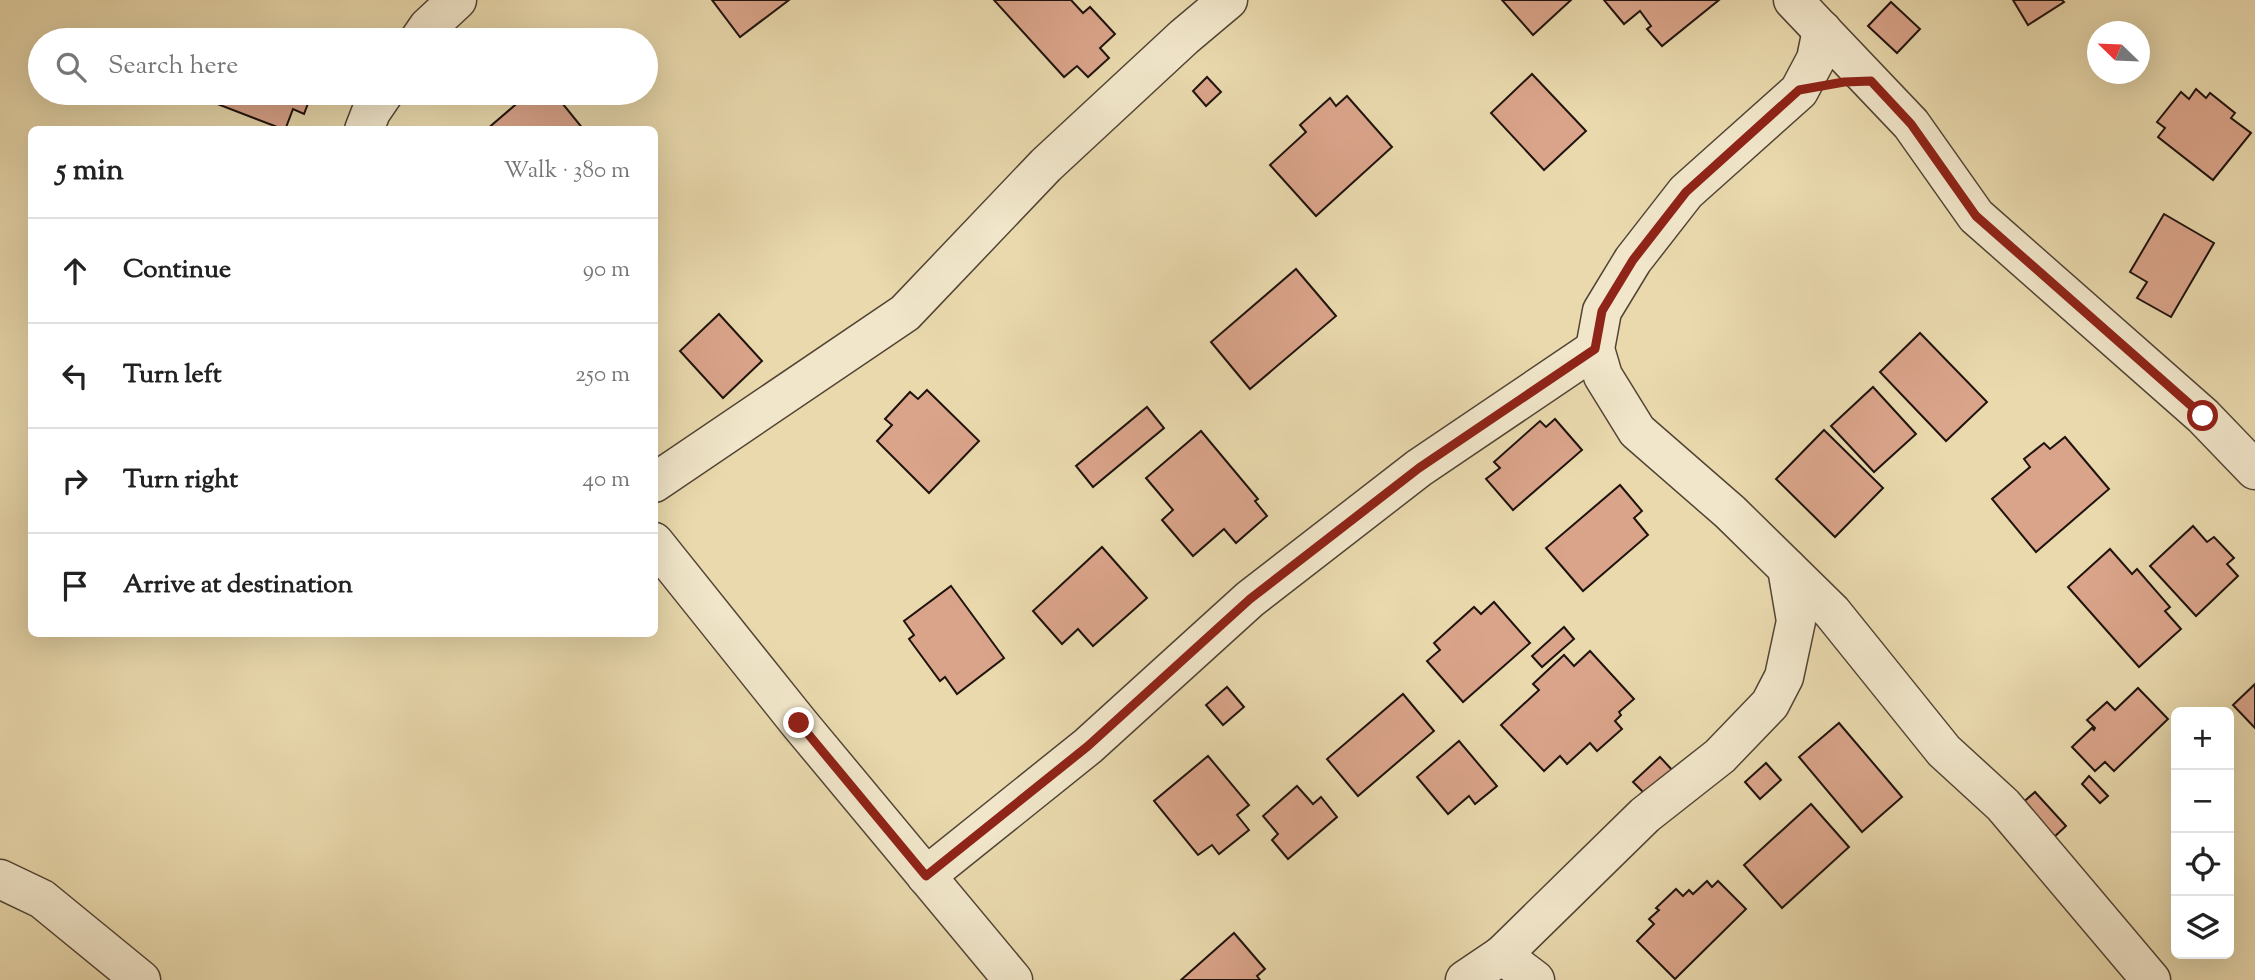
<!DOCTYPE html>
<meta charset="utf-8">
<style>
:root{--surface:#fff;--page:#f2f2f2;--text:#222;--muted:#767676;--line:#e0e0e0}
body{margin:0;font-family:"Sorts Mill Goudy",serif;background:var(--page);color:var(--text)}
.controls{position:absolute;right:21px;bottom:21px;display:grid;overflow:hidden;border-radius:10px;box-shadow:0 7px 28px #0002}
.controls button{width:63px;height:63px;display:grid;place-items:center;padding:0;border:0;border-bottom:2px solid var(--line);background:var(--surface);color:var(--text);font:35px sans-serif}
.compass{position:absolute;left:2087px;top:21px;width:63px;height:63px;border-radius:50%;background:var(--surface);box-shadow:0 7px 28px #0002;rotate:293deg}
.stop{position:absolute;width:21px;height:21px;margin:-16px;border:5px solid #8f2418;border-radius:50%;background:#fff}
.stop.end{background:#8f2418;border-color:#fff;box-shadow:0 2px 7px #0008}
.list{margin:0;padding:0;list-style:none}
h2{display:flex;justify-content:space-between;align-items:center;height:91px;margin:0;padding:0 28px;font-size:30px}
h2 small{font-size:23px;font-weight:400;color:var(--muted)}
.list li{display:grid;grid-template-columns:46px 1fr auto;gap:21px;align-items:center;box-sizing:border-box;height:105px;padding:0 28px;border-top:2px solid var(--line)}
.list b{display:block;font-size:26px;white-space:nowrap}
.list em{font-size:23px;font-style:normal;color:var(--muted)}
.icon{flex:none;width:38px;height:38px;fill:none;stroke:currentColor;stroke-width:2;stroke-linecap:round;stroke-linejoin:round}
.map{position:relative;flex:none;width:2255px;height:980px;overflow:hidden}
.search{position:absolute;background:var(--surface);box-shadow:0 7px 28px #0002;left:28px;top:28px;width:630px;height:77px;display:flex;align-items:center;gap:18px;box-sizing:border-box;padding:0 24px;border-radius:38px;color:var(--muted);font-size:26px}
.panel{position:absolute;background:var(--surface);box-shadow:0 7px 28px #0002;left:28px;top:126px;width:630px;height:511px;border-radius:10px}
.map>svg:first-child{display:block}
.building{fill:#daa48a;stroke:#1f130d;stroke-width:2}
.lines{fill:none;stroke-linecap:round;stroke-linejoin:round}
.minor-casing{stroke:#524435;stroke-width:41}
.minor{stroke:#f1e6ca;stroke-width:38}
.route{stroke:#8f2418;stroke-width:9}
</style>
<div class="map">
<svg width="2255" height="980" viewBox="0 0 2255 980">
<rect width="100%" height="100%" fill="#e9d9ad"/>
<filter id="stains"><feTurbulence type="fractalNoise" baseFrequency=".00286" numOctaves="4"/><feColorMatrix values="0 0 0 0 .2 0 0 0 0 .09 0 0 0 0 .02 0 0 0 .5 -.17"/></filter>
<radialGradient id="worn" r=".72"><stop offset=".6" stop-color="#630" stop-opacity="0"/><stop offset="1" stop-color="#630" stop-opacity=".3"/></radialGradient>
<g class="building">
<path d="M712,0H789L740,37Z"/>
<path d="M994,0H1071L1083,13L1090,7L1115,34L1100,48L1109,58L1088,77L1077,66L1064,77Z"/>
<path d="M1502,0H1571L1533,35Z"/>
<path d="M1604,0H1719L1662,46L1647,29L1651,26L1640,11L1624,24Z"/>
<path d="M2013,0H2062L2064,2L2028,25Z"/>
<path d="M1891,2L1920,29L1897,53L1868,26Z"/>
<path d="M1532,74L1586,131L1544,170L1491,113Z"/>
<path d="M1207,77L1221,92L1206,106L1193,91Z"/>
<path d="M2196,89L2206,98L2210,93L2235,113L2231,118L2251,133L2213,180L2158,137L2165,128L2157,122L2181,92L2189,99Z"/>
<path d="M200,93H312L304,114L293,109L285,130L199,97Z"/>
<path d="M529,93H554L584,130H486Z"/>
<path d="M1347,96L1392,147L1316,216L1270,165L1306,132L1300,125L1330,98L1336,106Z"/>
<path d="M2164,214L2214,243L2171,317L2137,298L2147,282L2130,272Z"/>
<path d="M1296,269L1336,316L1250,389L1211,342Z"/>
<path d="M719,314L762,361L723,398L680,351Z"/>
<path d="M1920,333L1987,402L1946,441L1880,372Z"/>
<path d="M1873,387L1916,434L1874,472L1831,426Z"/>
<path d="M927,390L979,441L929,493L877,441L892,425L885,419L910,392L918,399Z"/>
<path d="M1147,407L1164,428L1093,487L1076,466Z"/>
<path d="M1555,419L1582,450L1513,510L1486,479L1500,468L1494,462L1540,421L1546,427Z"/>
<path d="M1824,430L1883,488L1835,537L1776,479Z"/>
<path d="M1201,431L1258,499L1255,501L1267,516L1236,543L1224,529L1193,556L1162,520L1173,510L1146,478Z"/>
<path d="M2065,437L2109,489L2036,552L1992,499L2030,467L2024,459L2044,443L2050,449Z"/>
<path d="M1620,485L1642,511L1634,518L1648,535L1583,591L1546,548Z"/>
<path d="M2193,526L2207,542L2214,537L2234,558L2227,564L2238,576L2196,616L2150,566Z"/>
<path d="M1102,547L1147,598L1093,646L1078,629L1062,644L1033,611Z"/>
<path d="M2110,549L2132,574L2137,569L2170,607L2165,611L2181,629L2139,667L2068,587Z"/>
<path d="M951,586L1004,658L957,694L945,677L940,681L909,639L914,635L904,621Z"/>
<path d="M1494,602L1530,643L1463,702L1427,661L1440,650L1434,643L1474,607L1481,614Z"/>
<path d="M1564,627L1574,639L1542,667L1532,656Z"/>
<path d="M1590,651L1634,699L1619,712L1621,715L1615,721L1622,729L1597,751L1590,743L1567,764L1560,756L1544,771L1501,725L1539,690L1533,684L1564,655L1574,666Z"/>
<path d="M2255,684V728L2233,705Z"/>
<path d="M1227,687L1244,707L1223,725L1206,705Z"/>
<path d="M2138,688L2168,719L2114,771L2105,762L2095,771L2072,747L2092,728L2094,730L2095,728L2087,720L2107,702L2115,710Z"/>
<path d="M1403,694L1434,731L1358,796L1327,759Z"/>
<path d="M1839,723L1902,797L1862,832L1799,757Z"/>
<path d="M1459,741L1497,786L1475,804L1469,796L1448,814L1417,777Z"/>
<path d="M1208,756L1249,805L1237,815L1249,830L1219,854L1212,845L1198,855L1154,801Z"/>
<path d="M1660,757L1674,772L1647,796L1633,782Z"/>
<path d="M1766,763L1781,780L1760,799L1745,782Z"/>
<path d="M2089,776L2108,796L2100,803L2082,784Z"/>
<path d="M1297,786L1313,804L1321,797L1337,817L1288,859L1272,840L1278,834L1263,816Z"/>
<path d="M2035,792L2066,826L2053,838L2021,804Z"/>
<path d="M1811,804L1849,847L1782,908L1744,865Z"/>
<path d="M1707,881L1712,887L1718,881L1746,909L1675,979L1637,941L1654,924L1649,919L1659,910L1656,908L1676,889L1683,896L1689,890L1693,894Z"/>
<path d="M1234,933L1265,969L1257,976L1260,980H1181Z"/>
</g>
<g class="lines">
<g class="minor-casing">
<g id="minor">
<path d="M1793,0L1911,124L1976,216L2203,416L2255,470"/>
<path d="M1822,30L1816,59L1799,91L1686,192L1633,260L1602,311L1595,349L1603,376L1637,431L1730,512L1832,612L1944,751L2003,805L2151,980"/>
<path d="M419,40L428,27L457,0"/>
<path d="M364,130L371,112L384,93"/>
<path d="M654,483L905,313L1046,165L1184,37L1228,0"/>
<path d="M654,542L799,723L1013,980"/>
<path d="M926,876L1088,746L1250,599L1419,468L1595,349"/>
<path d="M0,879L42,899L141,980"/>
<path d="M1502,955L1645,815L1720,756L1770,704L1784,677L1796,621L1787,568"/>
<path d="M1465,980L1502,955L1535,980"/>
</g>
</g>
<use href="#minor" class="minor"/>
</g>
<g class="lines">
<path class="route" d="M799,723L926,876L1088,746L1250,599L1419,468L1595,349L1602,311L1633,260L1686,192L1799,90L1844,82L1871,81L1911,124L1976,216L2203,416"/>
</g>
<rect width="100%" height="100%" filter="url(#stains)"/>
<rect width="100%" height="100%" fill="url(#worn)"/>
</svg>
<div class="controls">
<button>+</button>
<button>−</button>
<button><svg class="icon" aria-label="locate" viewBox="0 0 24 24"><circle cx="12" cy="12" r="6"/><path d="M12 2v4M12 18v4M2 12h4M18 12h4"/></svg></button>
<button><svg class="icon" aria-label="layers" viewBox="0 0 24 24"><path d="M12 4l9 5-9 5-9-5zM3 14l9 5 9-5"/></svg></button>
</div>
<svg class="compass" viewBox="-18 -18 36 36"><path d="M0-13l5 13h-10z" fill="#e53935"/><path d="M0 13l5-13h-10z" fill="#767676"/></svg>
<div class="stop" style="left:2203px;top:416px"></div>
<div class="stop end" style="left:799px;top:723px"></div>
<div class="search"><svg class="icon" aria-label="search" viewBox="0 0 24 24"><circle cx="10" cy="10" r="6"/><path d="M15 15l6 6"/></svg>Search here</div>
<section class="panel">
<h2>5 min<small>Walk · 380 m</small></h2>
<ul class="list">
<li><svg class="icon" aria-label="ahead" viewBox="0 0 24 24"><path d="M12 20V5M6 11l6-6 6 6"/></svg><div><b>Continue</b></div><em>90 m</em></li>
<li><svg class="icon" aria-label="left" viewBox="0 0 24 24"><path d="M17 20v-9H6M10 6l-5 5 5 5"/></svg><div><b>Turn left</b></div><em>250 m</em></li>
<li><svg class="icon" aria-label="right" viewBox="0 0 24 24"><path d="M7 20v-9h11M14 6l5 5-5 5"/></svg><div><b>Turn right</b></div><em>40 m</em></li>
<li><svg class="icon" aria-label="arrive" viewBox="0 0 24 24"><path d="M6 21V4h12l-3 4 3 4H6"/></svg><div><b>Arrive at destination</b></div></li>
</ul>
</section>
</div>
